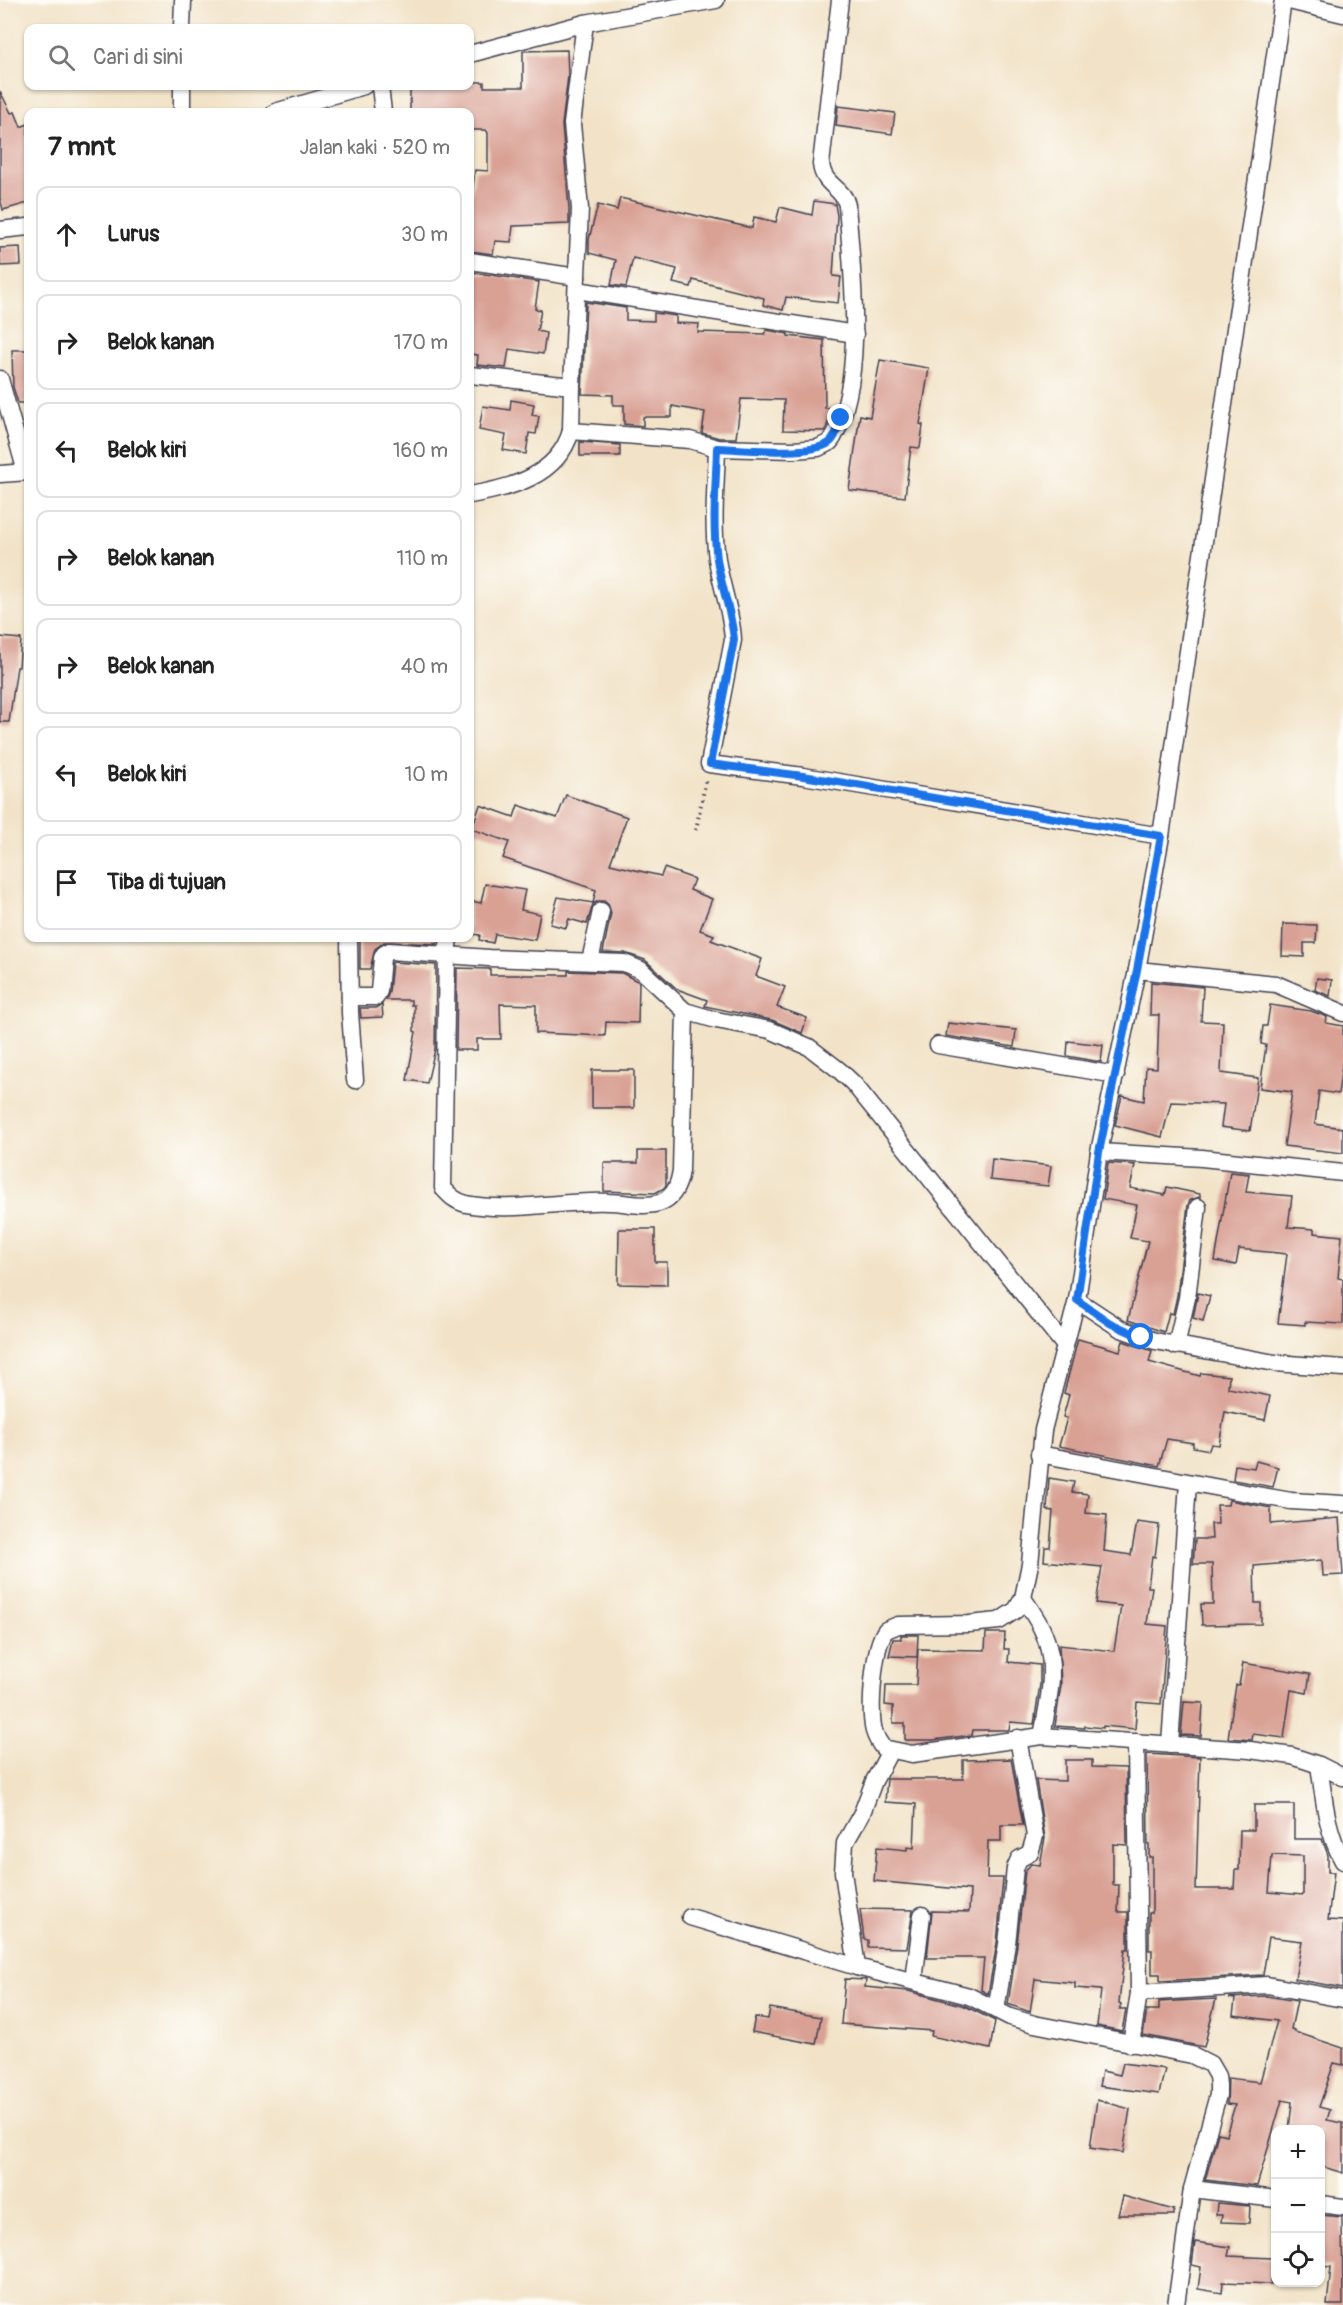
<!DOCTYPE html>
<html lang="id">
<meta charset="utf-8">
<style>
:root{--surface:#fff;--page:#f2f2f2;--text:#222;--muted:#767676;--line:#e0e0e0}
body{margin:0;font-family:Pangolin,sans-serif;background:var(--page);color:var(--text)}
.controls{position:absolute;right:18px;bottom:18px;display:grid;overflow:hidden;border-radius:12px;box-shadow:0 2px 4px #0004}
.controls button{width:54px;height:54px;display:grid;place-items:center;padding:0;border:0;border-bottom:2px solid var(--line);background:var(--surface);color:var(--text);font:30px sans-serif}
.stop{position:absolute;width:18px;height:18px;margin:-14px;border:4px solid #1a73e8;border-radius:50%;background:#fff}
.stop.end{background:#1a73e8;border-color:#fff;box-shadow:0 2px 6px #0008}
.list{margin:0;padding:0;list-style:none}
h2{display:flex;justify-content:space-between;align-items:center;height:78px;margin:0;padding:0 24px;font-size:26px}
h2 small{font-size:20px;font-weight:400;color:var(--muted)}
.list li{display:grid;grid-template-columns:39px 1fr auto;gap:18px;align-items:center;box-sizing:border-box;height:96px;margin:0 12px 12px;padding:0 12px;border:2px solid var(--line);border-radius:12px}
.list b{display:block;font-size:22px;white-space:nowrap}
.list em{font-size:20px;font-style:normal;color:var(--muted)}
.icon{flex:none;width:33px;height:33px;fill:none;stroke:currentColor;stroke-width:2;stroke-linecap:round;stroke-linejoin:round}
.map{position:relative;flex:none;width:1343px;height:2305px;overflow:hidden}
.search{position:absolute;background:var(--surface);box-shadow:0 2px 4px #0004;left:24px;top:24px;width:450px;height:66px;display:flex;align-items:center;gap:15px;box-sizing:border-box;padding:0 21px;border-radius:12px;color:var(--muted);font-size:22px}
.panel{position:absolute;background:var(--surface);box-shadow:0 2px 4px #0004;left:24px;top:108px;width:450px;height:834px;border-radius:12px}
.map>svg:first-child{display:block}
.building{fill:#d9a094;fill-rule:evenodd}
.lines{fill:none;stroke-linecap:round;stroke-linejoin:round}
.minor-casing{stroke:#413f50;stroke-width:19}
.path{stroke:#413f50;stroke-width:4;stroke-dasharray:1.5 4.5;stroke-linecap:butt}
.minor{stroke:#fff;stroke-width:16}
.route{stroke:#1a73e8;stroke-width:8}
</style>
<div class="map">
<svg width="1343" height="2305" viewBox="0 0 1343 2305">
<rect width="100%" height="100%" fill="#fdfcf7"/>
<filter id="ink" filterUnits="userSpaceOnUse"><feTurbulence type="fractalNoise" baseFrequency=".0167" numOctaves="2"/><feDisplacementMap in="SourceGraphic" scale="12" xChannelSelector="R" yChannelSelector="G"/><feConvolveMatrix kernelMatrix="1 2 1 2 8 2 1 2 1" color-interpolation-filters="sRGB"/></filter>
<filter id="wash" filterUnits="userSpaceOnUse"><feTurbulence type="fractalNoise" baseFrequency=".008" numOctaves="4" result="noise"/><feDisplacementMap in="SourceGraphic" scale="24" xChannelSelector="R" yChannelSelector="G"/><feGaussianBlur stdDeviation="1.35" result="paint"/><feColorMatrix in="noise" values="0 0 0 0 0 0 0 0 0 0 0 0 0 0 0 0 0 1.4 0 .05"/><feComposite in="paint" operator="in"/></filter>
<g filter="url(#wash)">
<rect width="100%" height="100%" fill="#f2e3c8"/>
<g id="blocks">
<g class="building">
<path d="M567,50L568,76L562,125L569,209V224L513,226L511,242L495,241L493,254L470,251V193L472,194L475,170L488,171V133L486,130H470V112H410V86H470V82H484V87H523V51Z"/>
<path d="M0,91L11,113L15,112L21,127L28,124V203L3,210L0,198Z"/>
<path d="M838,106L895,113L892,134L836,126Z"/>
<path d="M620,198L752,228L754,217L776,222L780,207L812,215L814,201L835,204L837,216L833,276L841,277L838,303L786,297L783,310L763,305L764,298L736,291L693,280L691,287L673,283L677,269L633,258L626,287L611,285L616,260L589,253V239L598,205L617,210Z"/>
<path d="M20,247L21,265L0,266V248Z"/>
<path d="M470,272L539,282L535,309L541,310L537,331L546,333L543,354L509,349L506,368L477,365L478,355L470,354Z"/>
<path d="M586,302L626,308V320L654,321V313L676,316V323L699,324L698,332L765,334L766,330L788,334V336L824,340L825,408H831V415L825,431L783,430L784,400L741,399L736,438H719L702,433L705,412L672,406V417H643V426L624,424V405H613V395L582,394Z"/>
<path d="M12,350H28V403H18L13,387Z"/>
<path d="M880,360L929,368L920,424L923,425L920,448L911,447L905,497L849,490L860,415L870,417Z"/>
<path d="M511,400L534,404L532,415L539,416L536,434L529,433L526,454L503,450L506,435L479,430L483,406L510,410Z"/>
<path d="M580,442L620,445V456H580Z"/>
<path d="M0,637L21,639L19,667H17L9,722H0Z"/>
<path d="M566,795L627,817L610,864L661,876L664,868L694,879L690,890L712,899L700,930L714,935L711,940L762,959L756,976L785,987L777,1007L807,1018L802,1033L772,1020L705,1006L707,1000L677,989L645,960L625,953L603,952L611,913L608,904L604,901H598L593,904L587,924L569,919L566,928L550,924L558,897L593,903L596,890L503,858L509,842L472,829L480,805L514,817L518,805L557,818Z"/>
<path d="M485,884L525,890L521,910L540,914L535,940L495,934L493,943L479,940L480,935L470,934V901L481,903Z"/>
<path d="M1283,924L1317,925L1316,943H1304V957L1282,956Z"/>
<path d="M360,938H437V944L384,942L375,949L370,969H360Z"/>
<path d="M392,962L436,965L435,1049L427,1083L407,1080L416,1032L414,1031V1005H411V1000H386L389,992Z"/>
<path d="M457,968L490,969V975H568V971L622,973L639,982L638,1023L606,1022L605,1036L536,1033V1005L500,1004L501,1039H477V1050H456Z"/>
<path d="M1317,978L1332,980L1330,996L1315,990Z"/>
<path d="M1151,982L1203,987L1201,1021L1223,1022L1221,1073L1258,1078L1250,1131L1221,1127L1224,1104L1171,1102L1162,1137L1115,1125L1122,1096L1144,1101L1146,1067L1157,1068L1159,1015H1150Z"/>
<path d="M382,1005L383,1017L361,1018L360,1008H376Z"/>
<path d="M1270,1005L1311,1011L1327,1017L1326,1023L1343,1026V1059L1338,1094L1319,1091L1315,1124L1343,1128V1153L1284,1146L1292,1092L1260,1088L1266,1045L1261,1044L1263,1026H1267Z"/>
<path d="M948,1023L1016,1030L1014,1047L946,1036Z"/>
<path d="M1068,1041L1103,1045L1101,1062L1067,1056Z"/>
<rect x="592" y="1070" width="42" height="38"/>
<path d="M638,1151H666V1185L664,1188L655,1193L604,1191V1163H638Z"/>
<path d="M992,1159L1051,1166L1048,1186L990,1180Z"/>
<path d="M1108,1163L1135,1165L1130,1188L1165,1195L1167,1187L1200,1194V1197L1190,1200L1188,1205L1177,1296L1173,1314L1169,1313L1164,1332L1128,1320L1148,1241L1130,1238L1137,1205L1103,1199Z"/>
<path d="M1230,1172L1249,1174L1246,1192L1292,1196L1288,1227L1314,1229V1233L1342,1236L1338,1278L1343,1279V1324L1305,1322V1325L1278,1323L1287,1254L1239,1249L1236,1265L1215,1261Z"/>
<path d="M619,1229H655V1262H667V1285L618,1284Z"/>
<path d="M1198,1293L1210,1296L1203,1321L1193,1318Z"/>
<path d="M1078,1339L1120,1351L1123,1341L1152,1351L1149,1362L1200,1376L1201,1373L1229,1376L1228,1388L1270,1396L1265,1420L1225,1412L1219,1445L1211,1444L1209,1450L1193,1447V1443L1167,1439L1159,1466L1059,1446L1067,1418L1063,1417L1069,1395L1064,1393Z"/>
<path d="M1256,1461L1278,1467L1273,1487L1233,1480L1235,1465L1254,1468Z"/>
<path d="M1049,1478L1074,1482L1072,1492L1088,1494L1086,1513L1107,1515L1104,1551L1131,1555L1137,1522L1159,1525L1155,1557L1152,1556L1148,1587H1152L1147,1624L1167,1626L1161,1704L1137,1702L1135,1729L1103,1726V1728L1085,1726V1728L1055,1726L1061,1685L1059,1645L1114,1651L1121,1606L1096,1603L1102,1567L1044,1561L1045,1547H1050L1053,1511L1047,1510Z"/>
<path d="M1229,1500L1271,1508V1524L1339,1518L1343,1575L1323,1576L1322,1560L1254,1566L1255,1603H1261V1624L1202,1625L1201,1604H1213L1212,1564H1193L1195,1539H1212L1211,1524H1218L1217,1505H1228Z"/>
<path d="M986,1633H1005L1004,1649H1009L1008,1662L1040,1665V1684L1034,1724L1010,1722L1009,1730H973L972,1735L933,1740H905V1723H893V1706L885,1705L886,1685H916L918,1649L985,1650Z"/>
<path d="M901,1635H918L917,1657L889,1656L893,1639H901Z"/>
<path d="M1243,1663L1310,1674L1307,1693L1291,1690L1284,1738L1253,1734L1252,1740L1228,1738L1236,1685H1239Z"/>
<path d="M1184,1702L1203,1703L1201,1736L1181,1735Z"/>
<path d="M1147,1754L1200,1757L1196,1889H1234L1235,1870H1239L1240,1830H1254V1805H1294V1839H1322L1328,1855V1872H1334L1328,1920L1343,1921V1988L1295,1979L1302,1941L1269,1937L1263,1975L1160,1981V1974H1152V1950H1149V1913H1152V1857H1149V1845H1148ZM1272,1855L1303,1856V1895L1269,1892Z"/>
<path d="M1011,1759L1023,1825H1001V1841H988L987,1878H1003L997,1943L988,1994L981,1990L984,1958H927L932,1911L969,1912L970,1890L874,1881L877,1847L907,1850V1847L914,1848L916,1804L885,1802L887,1779H963V1760Z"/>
<path d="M1065,1760H1092V1767L1126,1768L1127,1845L1113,1844V1885H1119L1118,1912H1128V1949H1125L1119,2003L1121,2004L1120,2009H1126L1122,2031L1097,2026L1101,1990L1075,1988V1983L1035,1979L1030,2012L1008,2004L1017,1945L1025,1871L1031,1864L1040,1865L1045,1838L1036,1780L1065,1781Z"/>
<path d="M860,1909L913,1910L907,1948L868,1947V1940L864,1939Z"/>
<path d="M845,1979L866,1980L865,1987L908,1991L965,2006L995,2021L990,2049L931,2036L932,2031L841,2024Z"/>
<path d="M1266,1996L1297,2001L1291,2029L1295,2030V2032L1343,2048V2065L1334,2063L1319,2107L1330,2110L1327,2120L1343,2123V2173L1320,2166V2130H1289L1292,2102L1282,2100L1257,2186L1205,2180L1218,2133L1226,2135L1235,2105L1227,2104L1228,2078L1260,2082L1277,2021L1233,2015L1235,1999L1229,1998Z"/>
<path d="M1216,1999L1204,2047L1143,2035L1147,2010H1159V2002Z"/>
<path d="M770,2008L821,2017L816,2044L752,2032L755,2017L768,2019Z"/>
<path d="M1123,2063L1165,2069L1159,2094L1099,2086L1102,2071L1120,2075Z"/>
<path d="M1097,2100L1130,2109L1123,2153L1090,2148Z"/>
<path d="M1123,2196L1174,2210V2215H1118Z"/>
<path d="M1217,2203L1250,2206L1249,2223L1221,2222L1222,2215H1216Z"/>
<path d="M1320,2215L1342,2217L1343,2305H1327L1331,2267L1320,2266Z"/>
<path d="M1195,2242L1230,2247L1228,2256L1272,2258L1271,2284L1223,2282L1222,2293L1198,2289L1201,2267L1192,2265Z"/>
</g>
</g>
</g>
<g filter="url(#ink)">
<use href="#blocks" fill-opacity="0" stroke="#413f50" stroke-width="1.5"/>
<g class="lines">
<g class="minor-casing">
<g id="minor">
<path d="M1283,0L1161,836L1137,970L1099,1152L1077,1300L1043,1430L1030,1564L1023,1598L1016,1610L999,1621L969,1624L898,1625L886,1630C873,1646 869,1711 874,1731C876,1738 879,1743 883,1748L912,1754L1042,1736L1250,1750L1292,1756L1319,1765L1343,1777"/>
<path d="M1285,0L1343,14"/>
<path d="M182,28L183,0"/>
<path d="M470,54L585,23L716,0"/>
<path d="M380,86L383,112"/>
<path d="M182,112V86"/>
<path d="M275,112L364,86"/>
<path d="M0,230L28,227"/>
<path d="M470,261L577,277"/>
<path d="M577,290L855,334"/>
<path d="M470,375L572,386L580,209L572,124L585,23"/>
<path d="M0,379L26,472"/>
<path d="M572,386L571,431L690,440L717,448L794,450L818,448L830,442L833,438C866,378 852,272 847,205C843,187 823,186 821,164L840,0"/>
<path d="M717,448C716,485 712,522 717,559C721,587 732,613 733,640L709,764L803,776L1161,836"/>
<path d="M0,474L28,472"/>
<path d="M470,495C511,488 558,476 571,431"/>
<path d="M349,938L350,1013L355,1080"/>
<path d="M449,938L447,954L443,1188C450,1196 455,1201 466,1204C511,1213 563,1200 609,1202C625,1202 644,1208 659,1203C674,1198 679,1185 681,1170L685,1011"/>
<path d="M590,961L601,911"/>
<path d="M1137,970L1276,984L1343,1013"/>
<path d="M350,997H376L379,991L382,958L384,954L389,951L489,958L624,963L641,970L685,1011L716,1020L770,1030L809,1047L839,1070L853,1083L1065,1346"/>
<path d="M938,1045L1116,1075"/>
<path d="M1099,1152L1202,1158L1343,1173"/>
<path d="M1077,1300L1121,1329L1155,1341L1275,1363L1343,1368"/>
<path d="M1176,1346L1187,1298L1198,1207"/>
<path d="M1039,1454L1257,1495L1291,1501L1343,1504"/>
<path d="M1023,1598C1030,1609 1039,1621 1044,1634C1058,1666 1048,1703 1042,1736"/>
<path d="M1170,1745L1188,1483"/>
<path d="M1319,1765C1324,1799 1326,1830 1343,1861"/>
<path d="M690,1917L857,1967L969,1996L1010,2017L1034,2024L1192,2055L1210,2064L1217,2076L1218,2085V2095L1192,2189L1176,2305"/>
<path d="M857,1967L843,1872L845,1843L862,1813L874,1781L890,1751"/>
<path d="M914,1981L922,1915"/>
<path d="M1139,1993L1267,1985L1343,1999"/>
<path d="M996,2010L1007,1944L1015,1868L1019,1859L1030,1853L1035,1836L1018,1738"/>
<path d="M1131,2044L1139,1993L1136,1742"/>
<path d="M1192,2189L1276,2199"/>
<path d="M1320,2204L1343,2207"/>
</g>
</g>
<path class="path" d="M696,830L706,779"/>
<use href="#minor" class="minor"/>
</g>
</g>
<g class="lines" filter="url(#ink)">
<path class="route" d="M841,418C838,427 836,438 829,443C810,456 742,449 717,448C716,485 712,522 717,559C721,587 732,613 734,640L710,764L803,776L1161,836L1137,970L1099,1152L1077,1300L1110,1323L1141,1337"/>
</g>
</svg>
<div class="controls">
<button>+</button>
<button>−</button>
<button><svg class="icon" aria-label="locate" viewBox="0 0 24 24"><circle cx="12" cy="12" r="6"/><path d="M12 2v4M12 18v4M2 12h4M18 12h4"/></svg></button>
</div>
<div class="stop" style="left:1141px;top:1337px"></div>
<div class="stop end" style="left:841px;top:418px"></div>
<div class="search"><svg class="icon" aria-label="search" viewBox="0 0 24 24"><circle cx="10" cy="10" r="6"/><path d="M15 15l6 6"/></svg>Cari di sini</div>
<section class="panel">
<h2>7 mnt<small>Jalan kaki · 520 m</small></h2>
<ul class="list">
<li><svg class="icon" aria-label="ahead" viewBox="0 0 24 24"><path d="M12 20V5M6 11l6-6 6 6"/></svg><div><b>Lurus</b></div><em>30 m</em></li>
<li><svg class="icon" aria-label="right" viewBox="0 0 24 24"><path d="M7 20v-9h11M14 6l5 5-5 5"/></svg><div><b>Belok kanan</b></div><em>170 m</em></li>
<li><svg class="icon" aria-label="left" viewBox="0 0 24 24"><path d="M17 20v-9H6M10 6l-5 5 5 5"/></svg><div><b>Belok kiri</b></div><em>160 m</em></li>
<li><svg class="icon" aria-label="right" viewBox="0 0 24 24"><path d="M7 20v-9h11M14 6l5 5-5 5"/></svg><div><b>Belok kanan</b></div><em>110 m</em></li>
<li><svg class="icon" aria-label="right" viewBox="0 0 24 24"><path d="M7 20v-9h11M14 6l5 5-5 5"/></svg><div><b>Belok kanan</b></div><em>40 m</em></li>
<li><svg class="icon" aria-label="left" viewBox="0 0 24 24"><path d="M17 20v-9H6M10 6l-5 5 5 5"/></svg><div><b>Belok kiri</b></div><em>10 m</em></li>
<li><svg class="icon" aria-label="arrive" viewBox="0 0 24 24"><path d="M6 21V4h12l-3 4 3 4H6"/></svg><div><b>Tiba di tujuan</b></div></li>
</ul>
</section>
</div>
